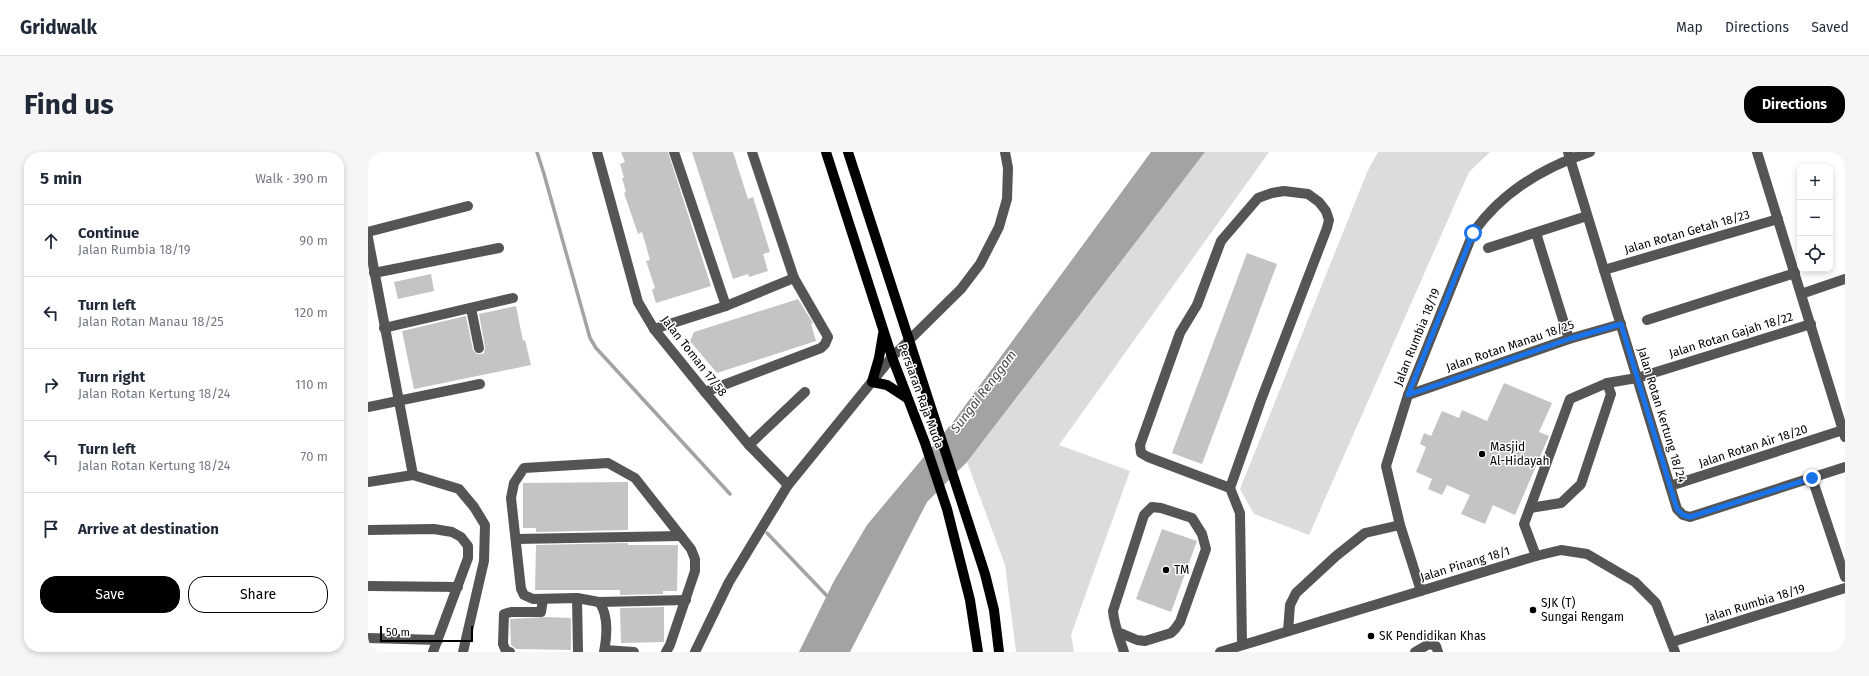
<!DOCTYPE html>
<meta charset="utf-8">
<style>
:root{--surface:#fff;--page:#f6f6f7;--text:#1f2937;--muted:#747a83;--line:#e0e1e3;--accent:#000}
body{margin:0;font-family:"Fira Sans",sans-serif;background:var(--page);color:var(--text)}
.controls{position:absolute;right:12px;top:12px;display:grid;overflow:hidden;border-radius:8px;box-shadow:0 2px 6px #0003}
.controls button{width:36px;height:36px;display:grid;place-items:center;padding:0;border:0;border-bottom:1px solid var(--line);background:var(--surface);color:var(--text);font:20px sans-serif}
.scale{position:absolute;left:12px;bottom:10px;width:93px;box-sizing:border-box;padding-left:4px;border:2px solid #000;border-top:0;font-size:11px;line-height:14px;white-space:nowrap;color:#000;-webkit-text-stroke:3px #fff;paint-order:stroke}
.stop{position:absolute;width:12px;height:12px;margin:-9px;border:3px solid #1a73e8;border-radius:50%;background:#fff}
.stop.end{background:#1a73e8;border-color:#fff;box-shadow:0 1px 4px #0008}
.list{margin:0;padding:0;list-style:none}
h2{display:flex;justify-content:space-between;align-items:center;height:52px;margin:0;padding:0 16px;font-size:17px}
h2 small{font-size:13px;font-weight:400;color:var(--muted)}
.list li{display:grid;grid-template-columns:26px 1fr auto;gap:12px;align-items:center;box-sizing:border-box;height:72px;padding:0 16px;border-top:1px solid var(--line)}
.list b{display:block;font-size:15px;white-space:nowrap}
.list p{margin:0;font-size:13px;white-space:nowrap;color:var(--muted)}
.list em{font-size:13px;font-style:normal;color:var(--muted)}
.actions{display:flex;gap:8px;padding:12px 16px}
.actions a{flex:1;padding:9px 0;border:1px solid var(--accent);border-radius:16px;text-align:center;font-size:14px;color:var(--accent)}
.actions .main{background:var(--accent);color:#fff}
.icon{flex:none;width:22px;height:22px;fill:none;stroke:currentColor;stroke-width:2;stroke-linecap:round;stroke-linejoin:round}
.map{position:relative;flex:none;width:1477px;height:500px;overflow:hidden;border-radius:16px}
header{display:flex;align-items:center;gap:24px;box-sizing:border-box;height:56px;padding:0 20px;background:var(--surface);border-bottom:1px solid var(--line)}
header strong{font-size:19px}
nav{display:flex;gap:22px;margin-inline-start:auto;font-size:14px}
.intro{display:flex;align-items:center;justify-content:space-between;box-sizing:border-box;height:96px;padding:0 24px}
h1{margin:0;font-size:28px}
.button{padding:10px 18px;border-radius:16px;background:var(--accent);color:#fff;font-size:14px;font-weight:700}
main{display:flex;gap:24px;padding:0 24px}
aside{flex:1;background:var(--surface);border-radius:16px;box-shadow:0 2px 6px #0003}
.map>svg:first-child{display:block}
.green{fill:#dcdcdc}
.water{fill:#a3a3a3}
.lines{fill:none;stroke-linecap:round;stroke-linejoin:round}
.stream{stroke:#a3a3a3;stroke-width:3.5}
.building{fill:#c4c4c4}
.minor{stroke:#555;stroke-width:10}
.major{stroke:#000;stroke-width:10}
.route{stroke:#1a73e8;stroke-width:5}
.poi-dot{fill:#000;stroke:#fff;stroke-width:1.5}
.labels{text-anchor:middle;stroke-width:3;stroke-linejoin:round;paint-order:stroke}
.street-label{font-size:12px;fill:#000;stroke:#fff}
.poi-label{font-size:12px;fill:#000;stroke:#fff;text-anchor:start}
.water-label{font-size:13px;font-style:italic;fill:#444;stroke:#fff}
</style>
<header>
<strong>Gridwalk</strong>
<nav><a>Map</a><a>Directions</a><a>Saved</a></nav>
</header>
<div class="intro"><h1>Find us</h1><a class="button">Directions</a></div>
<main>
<aside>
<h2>5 min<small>Walk · 390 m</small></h2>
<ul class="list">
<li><svg class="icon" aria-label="ahead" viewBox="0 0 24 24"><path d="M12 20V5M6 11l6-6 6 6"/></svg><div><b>Continue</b><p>Jalan Rumbia 18/19</p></div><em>90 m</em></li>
<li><svg class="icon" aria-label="left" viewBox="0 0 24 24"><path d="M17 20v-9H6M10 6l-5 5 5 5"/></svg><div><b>Turn left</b><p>Jalan Rotan Manau 18/25</p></div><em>120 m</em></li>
<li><svg class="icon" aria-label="right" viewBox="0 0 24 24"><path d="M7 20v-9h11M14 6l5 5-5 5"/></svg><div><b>Turn right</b><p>Jalan Rotan Kertung 18/24</p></div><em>110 m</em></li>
<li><svg class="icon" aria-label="left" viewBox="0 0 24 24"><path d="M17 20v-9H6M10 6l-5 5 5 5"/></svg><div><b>Turn left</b><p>Jalan Rotan Kertung 18/24</p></div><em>70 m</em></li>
<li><svg class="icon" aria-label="arrive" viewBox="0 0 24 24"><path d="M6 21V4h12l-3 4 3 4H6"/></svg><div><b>Arrive at destination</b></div></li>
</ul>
<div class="actions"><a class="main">Save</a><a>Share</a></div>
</aside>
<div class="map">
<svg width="1477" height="500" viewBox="0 0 1477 500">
<rect width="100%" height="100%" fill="#fff"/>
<g class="green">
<path d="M837,0H901L691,293L762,319L703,483L706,500H648L637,413L599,310Z"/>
<path d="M1010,0H1122L1101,20L941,383L886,362L872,337L1000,18Z"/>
</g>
<path class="water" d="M783,0H837L599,310L559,350L482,500H431L466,429L499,373L585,270Z"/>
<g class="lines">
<g class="stream">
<path d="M169,0L176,22L222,186L228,196L362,342"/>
<path d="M399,381L461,446"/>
</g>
</g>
<g class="building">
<path d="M253,0H300L343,134L288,151L284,138L287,136L278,109L282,108L274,80L270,82L256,41L258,40L254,26H256L252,12L257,10Z"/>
<path d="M324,0H365L380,47L385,45L402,100L395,102L400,119L381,125L380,122L365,127Z"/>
<path d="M879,101L909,112L834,312L804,301Z"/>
<path d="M63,122L66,139L30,147L26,130Z"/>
<path d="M430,147L445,171L443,172L448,189L349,221L322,189L326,180Z"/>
<path d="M148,154L155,189L157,188L163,213L46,237L34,179L98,164L105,198L109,202H113L116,201L117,195L111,162Z"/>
<path d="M1136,231L1184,251L1171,280L1181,284L1147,363L1125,353L1117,372L1093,362L1102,343L1079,333L1074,343L1060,337L1064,327L1048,320L1058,295L1052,292L1056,281L1063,284L1074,259L1091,266L1094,258L1119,269Z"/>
<path d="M260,330V378L168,380V376H155V331Z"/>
<path d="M794,377L829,389L803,460L768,447Z"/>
<path d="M260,391V393H310L309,439H295V442L252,443V438H167L168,393Z"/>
<path d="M296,455V490L253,491L252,456Z"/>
<path d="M177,465L203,466V498L148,497L143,493L142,467Z"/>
</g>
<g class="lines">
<g class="minor">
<path d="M229,0L270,150L286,177L337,240L381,293L420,333"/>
<path d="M306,0L358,154"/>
<path d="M1200,0L1309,357L1315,363L1322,365L1477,315"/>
<path d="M1389,0L1477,285"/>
<path d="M0,80L100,54"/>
<path d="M1168,81L1201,187"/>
<path d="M0,86L45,323"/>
<path d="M1120,96L1219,64"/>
<path d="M1236,118L1410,67"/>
<path d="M6,121L131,96"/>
<path d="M1433,142L1477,127"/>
<path d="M103,156L111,196"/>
<path d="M1279,168L1427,121"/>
<path d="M16,176L145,146"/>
<path d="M286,177L358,154L426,126"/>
<path d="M337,240L453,196L457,192L460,185L426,126L384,0"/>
<path d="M1040,243L1201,187L1253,172"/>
<path d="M0,255L112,232"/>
<path d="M381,293L437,240"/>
<path d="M1444,326L1477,425"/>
<path d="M0,330L45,323L91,337L106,355L117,373L116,409L95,500"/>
<path d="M1302,334L1475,278"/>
<path d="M862,336L893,248L959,76L961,68L958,59L951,50L940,42L916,39L904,41L890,46L853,89L829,153L812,181L772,293L773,301L780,305L862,336L872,361L874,493"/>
<path d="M1162,356L1193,351L1213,332L1243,242L1239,231"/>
<path d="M0,378L66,377L84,380L93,385L100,394V406L65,500"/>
<path d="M148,387L313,384"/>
<path d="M1168,404L1156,372L1202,247L1239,231L1269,226L1443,172"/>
<path d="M0,434L90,435"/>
<path d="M1053,439L1032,373L1018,314L1040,243L1105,81C1133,41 1176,15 1222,0"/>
<path d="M209,446L210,500"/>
<path d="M231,450L318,448"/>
<path d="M920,479L922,453L928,441L968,404L997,381L1032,373"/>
<path d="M750,480L769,488L777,489L803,481L807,477L812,470L838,397L834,382L824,366L793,356L784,355L776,363L745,459C746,473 752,487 756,500"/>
<path d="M0,486L70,488"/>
<path d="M1304,490L1477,436"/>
<path d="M237,498L266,500"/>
<path d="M142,500L138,499L135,492L136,462L143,460H173L175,447"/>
<path d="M236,500C239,484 241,463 231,450L209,446L165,447L156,443L153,437L143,346L146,331L156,316L240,311L267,326L323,397L327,407V419L302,493L298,500"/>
<path d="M327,500L361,430L420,333L524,205L593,137L612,112L631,75L639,47L640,16L637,0"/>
<path d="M852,500L1168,404L1193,398L1219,402L1267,430L1288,451L1307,500"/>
<path d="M1047,500L1061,492L1068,494L1070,500"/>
</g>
<g class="major">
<path d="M458,0L524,205L557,291L579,357L602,448L610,500"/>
<path d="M480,0L617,422L626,458L631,500"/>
<path d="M515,182L511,206L504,230L519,233L539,246"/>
</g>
</g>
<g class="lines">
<path class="route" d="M1105,81L1040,243L1201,187L1253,172L1309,357L1315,363L1322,365L1444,326"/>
</g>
<g class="poi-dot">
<circle cx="1114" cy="302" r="4"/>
<circle cx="798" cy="418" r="4"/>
<circle cx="1165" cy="458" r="4"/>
<circle cx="1003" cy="484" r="4"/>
</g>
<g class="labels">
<g class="street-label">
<text transform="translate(1319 80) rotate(-16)" y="4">Jalan Rotan Getah 18/23</text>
<text transform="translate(1363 183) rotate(-17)" y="4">Jalan Rotan Gajah 18/22</text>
<text transform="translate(1049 185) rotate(-68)" y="4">Jalan Rumbia 18/19</text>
<text transform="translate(1142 194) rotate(-19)" y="4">Jalan Rotan Manau 18/25</text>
<text transform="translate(326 204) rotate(52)" y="4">Jalan Toman 17/58</text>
<text transform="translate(553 244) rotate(70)" y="4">Persiaran Raja Muda</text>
<text transform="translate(1294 263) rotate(73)" y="4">Jalan Rotan Kertung 18/24</text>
<text transform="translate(1385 294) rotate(-18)" y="4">Jalan Rotan Air 18/20</text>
<text transform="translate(1097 412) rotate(-17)" y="4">Jalan Pinang 18/1</text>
<text transform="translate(1387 451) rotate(-17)" y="4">Jalan Rumbia 18/19</text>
</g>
<g class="poi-label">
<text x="1122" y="299">Masjid<tspan x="1122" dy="14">Al-Hidayah</tspan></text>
<text x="806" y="422">TM</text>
<text x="1173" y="455">SJK (T)<tspan x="1173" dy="14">Sungai Rengam</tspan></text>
<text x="1011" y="488">SK Pendidikan Khas</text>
</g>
<g class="water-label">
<text transform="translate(615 239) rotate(-53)" y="5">Sungai Renggam</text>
</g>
</g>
</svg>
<div class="controls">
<button>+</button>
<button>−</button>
<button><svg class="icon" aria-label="locate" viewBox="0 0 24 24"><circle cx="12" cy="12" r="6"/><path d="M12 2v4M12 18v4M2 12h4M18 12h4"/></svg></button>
</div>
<div class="scale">50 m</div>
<div class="stop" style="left:1105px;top:81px"></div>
<div class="stop end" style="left:1444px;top:326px"></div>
</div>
</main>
